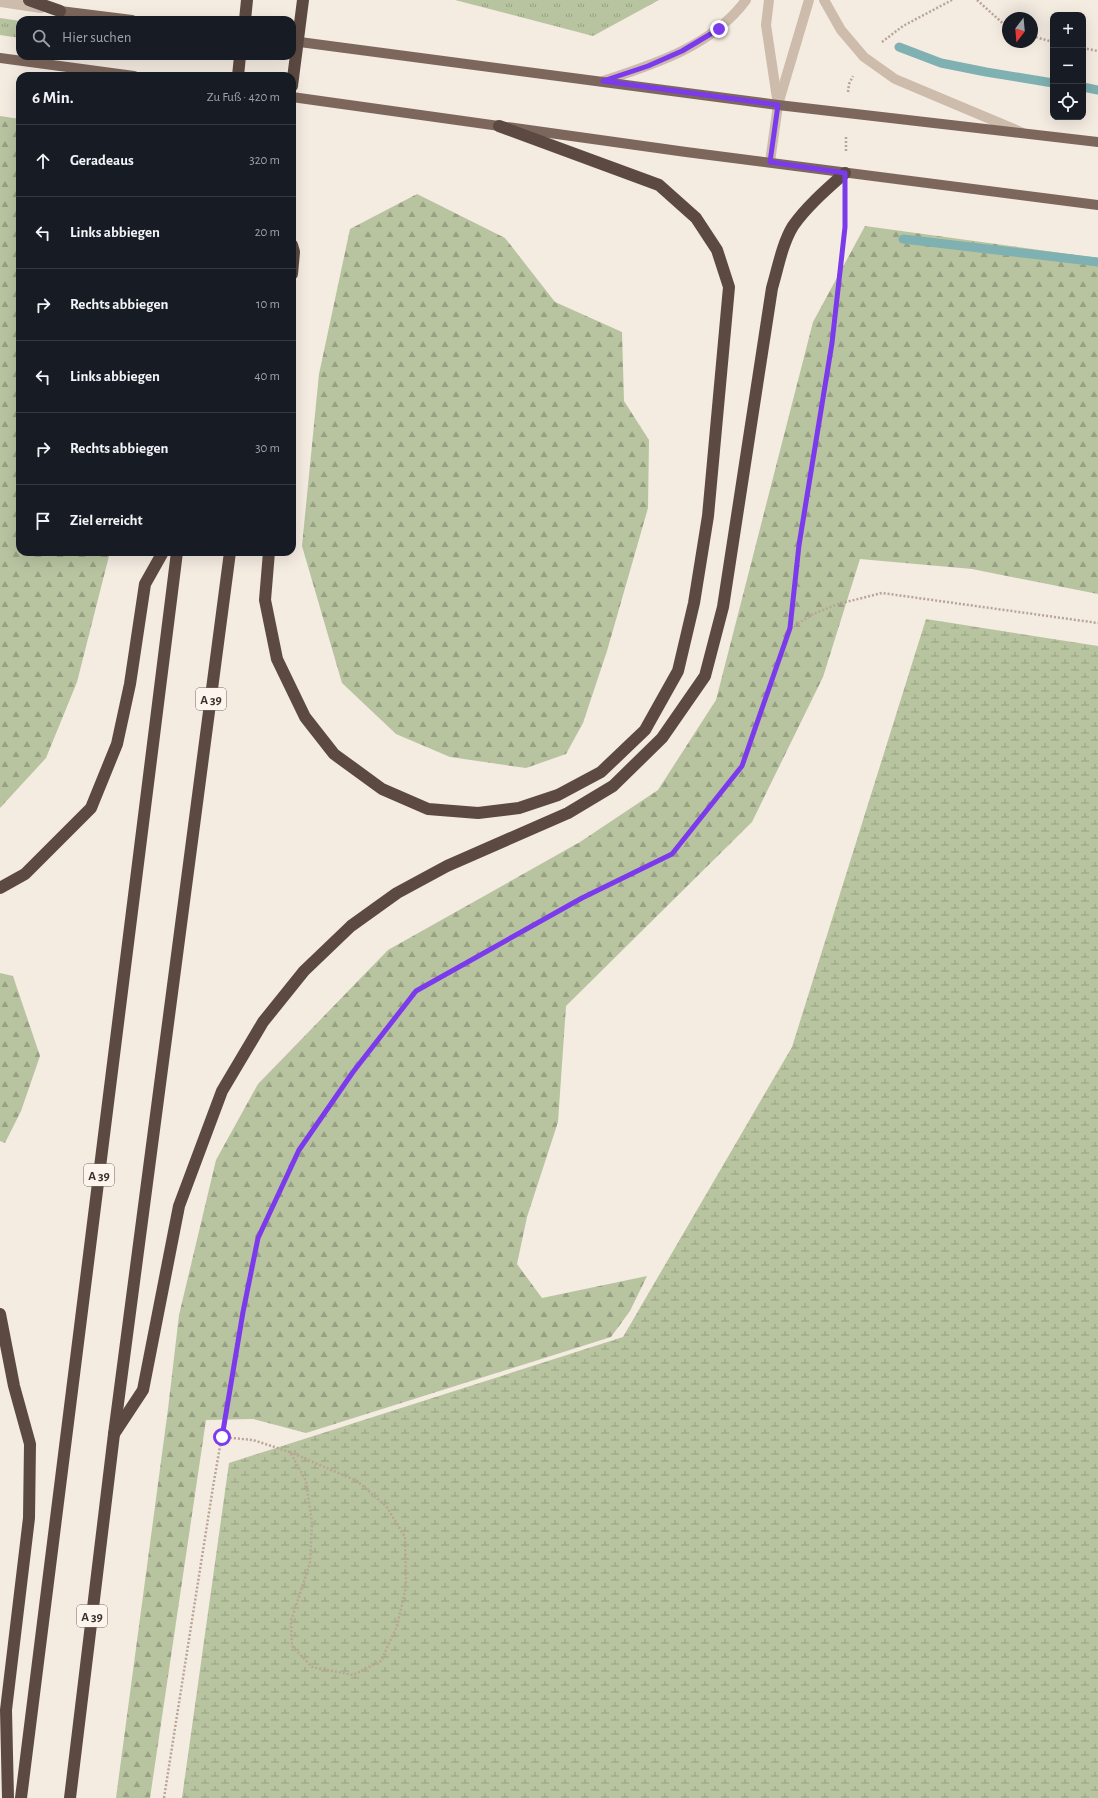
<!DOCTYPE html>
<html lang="de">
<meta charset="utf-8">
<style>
:root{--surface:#171b24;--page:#242831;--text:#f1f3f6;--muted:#9ea1a6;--line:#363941}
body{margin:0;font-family:"Alegreya Sans",sans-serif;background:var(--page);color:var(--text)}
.controls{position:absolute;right:12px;top:12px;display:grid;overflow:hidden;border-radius:8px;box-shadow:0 4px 16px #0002}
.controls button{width:36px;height:36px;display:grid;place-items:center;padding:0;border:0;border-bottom:1px solid var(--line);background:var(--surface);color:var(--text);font:20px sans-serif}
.compass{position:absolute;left:1002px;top:12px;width:36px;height:36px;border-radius:50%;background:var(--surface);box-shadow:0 4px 16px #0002;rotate:196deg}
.stop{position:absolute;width:12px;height:12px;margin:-9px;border:3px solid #7c3aed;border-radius:50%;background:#fff}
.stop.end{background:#7c3aed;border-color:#fff;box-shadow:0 1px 4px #0008}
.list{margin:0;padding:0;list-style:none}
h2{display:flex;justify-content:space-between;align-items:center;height:52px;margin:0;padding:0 16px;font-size:17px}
h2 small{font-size:13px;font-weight:400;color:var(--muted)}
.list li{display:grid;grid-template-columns:26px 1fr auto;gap:12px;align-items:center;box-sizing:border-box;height:72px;padding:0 16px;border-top:1px solid var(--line)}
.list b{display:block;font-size:15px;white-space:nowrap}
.list em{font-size:13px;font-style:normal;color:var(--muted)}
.icon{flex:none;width:22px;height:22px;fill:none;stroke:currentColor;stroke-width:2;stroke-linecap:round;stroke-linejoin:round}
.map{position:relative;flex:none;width:1098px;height:1798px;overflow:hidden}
.search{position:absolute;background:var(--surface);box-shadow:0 4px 16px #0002;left:16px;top:16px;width:280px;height:44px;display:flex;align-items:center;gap:10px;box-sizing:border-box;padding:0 14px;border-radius:12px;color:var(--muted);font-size:15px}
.panel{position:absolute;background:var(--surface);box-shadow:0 4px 16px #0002;left:16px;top:72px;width:280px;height:484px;border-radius:12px}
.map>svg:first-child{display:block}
.grass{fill:url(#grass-tufts)}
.forest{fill:url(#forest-firs)}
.wetland{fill:url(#wetland-marsh)}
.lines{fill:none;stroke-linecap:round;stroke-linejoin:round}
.stream{stroke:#7fb0b2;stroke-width:9}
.path{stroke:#b9a596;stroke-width:2.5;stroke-dasharray:2 2;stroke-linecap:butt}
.minor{stroke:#cdbbac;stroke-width:10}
.major{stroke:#7d675c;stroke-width:10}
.highway{stroke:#5c4a42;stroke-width:12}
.highway-bridge{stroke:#5c4a42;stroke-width:12}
.route{stroke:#7c3aed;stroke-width:5}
.labels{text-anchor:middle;stroke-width:3;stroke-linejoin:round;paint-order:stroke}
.shield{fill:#fbf5ee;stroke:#756b66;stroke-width:1}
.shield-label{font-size:13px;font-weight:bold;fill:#3b302b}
</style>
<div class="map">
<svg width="1098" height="1798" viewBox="0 0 1098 1798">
<defs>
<pattern id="grass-tufts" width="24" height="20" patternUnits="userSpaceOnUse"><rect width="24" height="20" fill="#b8c4a0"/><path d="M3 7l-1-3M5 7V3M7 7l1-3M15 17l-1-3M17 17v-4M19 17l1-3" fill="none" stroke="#97a083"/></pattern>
<pattern id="forest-firs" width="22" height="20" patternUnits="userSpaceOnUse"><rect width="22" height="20" fill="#b8c4a0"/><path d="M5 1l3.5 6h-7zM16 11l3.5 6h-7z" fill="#97a083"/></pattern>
<pattern id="wetland-marsh" width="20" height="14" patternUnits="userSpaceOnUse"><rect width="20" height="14" fill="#b8c4a0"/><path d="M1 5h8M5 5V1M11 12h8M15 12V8" fill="none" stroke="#97a083"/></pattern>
</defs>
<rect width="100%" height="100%" fill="#f4ebe1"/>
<g class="grass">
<path d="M455,0H659L593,36Z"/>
<path d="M0,18L20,21V38L0,35Z"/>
</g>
<g class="forest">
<path d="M0,116L20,119V552H110L77,682L46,758L0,808Z"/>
<path d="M417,194L505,238L555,302L622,332L624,401L649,440L648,508L607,651L583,723L566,754L526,768L450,757L396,734L342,683L302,546L319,374L350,229Z"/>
<path d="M865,226L1098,258V594L972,569L860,559L823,677L752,822L566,1006L558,1122L527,1217L517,1264L542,1298L647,1276L630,1311L611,1337L306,1433L253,1419L206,1420L150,1798H116L168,1409L179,1315L216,1160L258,1084L388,950L580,842L658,790L716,700L813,322Z"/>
<path d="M0,973L13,976L40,1056L21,1111L5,1143L0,1141Z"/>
</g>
<path class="wetland" d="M926,619L1098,646V1798H182L229,1463L623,1337L792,1047Z"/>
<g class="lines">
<g class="stream">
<path d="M899,47L941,63L986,72L1053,83"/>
<path d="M1083,87L1098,90"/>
<path d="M903,239L1098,262"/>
</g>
<g class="path">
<path d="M977,0L1008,28"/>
<path d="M1032,36L1053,42"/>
<path d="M882,42L903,26L952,0"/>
<path d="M1083,48L1098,51"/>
<path d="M848,92L849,84L853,76"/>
<path d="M846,151V135"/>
<path d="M791,628L813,614L838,604L882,593L1098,623"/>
<path d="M222,1437L253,1440L290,1452L306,1481L312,1523L310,1563L291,1621L292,1646L312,1667L353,1675L381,1661L397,1626L406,1587L405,1537L386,1506L357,1481L290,1452"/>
<path d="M164,1798L213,1487L243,1312L258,1238L299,1150L353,1072L416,991L582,899L672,854L742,766L790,629L799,545L832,343L845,227V204"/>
</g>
<g class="minor">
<path d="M769,0L766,25L778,105L770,162"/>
<path d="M824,0L841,30L864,57L895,79L1021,132"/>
<path d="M0,2L41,8"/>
<path d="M603,81C655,64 712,46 746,0"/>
<path d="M779,101L809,0"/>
</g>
<g class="major">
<path d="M60,11L132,20"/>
<path d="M292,41L778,105L1098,142"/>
<path d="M0,58L134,76"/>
<path d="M292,97L686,152L1098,205"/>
</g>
<g class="highway">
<path d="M29,0L60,11"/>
<path d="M245,20L247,0"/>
<path d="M238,76L240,56"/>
<path d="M292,245L294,252L292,274"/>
<path d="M269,552L265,600L277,659L305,717L334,754L382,789L428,809L478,813L519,808L558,795L601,772L645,730L678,671L694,603L708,516L729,287L717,250L696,218L659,185L499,126"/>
<path d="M0,888L25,874L91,808L117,744L130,684L145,584L163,552"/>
<path d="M0,1314L14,1386L30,1444L29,1518L6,1710L8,1798"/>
<path d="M114,1434L143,1390L179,1206L222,1091L263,1022L304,971L351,926L397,893L447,866L568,813L613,786L662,738L705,676L723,607L772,288C778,268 782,244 793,226C807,206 827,189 845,173"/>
<path d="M21,1798L177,552"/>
<path d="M70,1798L114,1434L230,552"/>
</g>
<path class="highway-bridge" d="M292,86L303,0"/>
</g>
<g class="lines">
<path class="route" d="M222,1437L243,1312L258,1238L299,1150L353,1072L416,991L582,898L672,854L742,766L790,628L799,545L832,343L845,227V173L770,162L778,105L603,81L648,66L682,51L719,29"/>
</g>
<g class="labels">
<g class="shield">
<rect x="196" y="688" width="30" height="22" rx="3"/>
<rect x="84" y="1164" width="30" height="22" rx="3"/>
<rect x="77" y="1605" width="30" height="22" rx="3"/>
</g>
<g class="shield-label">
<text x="211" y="704">A 39</text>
<text x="99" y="1180">A 39</text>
<text x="92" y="1621">A 39</text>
</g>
</g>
</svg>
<div class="controls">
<button>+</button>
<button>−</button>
<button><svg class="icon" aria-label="locate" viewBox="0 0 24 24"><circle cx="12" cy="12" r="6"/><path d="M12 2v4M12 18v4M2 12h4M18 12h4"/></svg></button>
</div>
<svg class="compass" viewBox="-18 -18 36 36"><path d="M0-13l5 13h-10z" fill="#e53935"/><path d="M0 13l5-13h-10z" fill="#9ea1a6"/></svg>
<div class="stop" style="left:222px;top:1437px"></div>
<div class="stop end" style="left:719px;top:29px"></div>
<div class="search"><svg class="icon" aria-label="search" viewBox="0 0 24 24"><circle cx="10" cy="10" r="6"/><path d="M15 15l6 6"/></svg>Hier suchen</div>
<section class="panel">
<h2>6 Min.<small>Zu Fuß · 420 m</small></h2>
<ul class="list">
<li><svg class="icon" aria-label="ahead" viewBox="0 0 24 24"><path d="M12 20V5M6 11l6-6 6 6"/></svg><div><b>Geradeaus</b></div><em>320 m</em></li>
<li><svg class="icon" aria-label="left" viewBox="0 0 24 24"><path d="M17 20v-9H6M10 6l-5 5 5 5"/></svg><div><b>Links abbiegen</b></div><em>20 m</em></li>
<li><svg class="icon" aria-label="right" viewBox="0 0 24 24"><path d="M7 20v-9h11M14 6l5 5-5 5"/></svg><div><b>Rechts abbiegen</b></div><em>10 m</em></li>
<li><svg class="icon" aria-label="left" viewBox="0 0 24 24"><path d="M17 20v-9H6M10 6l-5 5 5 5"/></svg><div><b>Links abbiegen</b></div><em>40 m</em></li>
<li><svg class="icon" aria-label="right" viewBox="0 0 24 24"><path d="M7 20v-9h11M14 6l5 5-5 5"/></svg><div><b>Rechts abbiegen</b></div><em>30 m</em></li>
<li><svg class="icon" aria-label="arrive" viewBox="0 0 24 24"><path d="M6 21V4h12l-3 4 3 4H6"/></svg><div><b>Ziel erreicht</b></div></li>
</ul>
</section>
</div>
